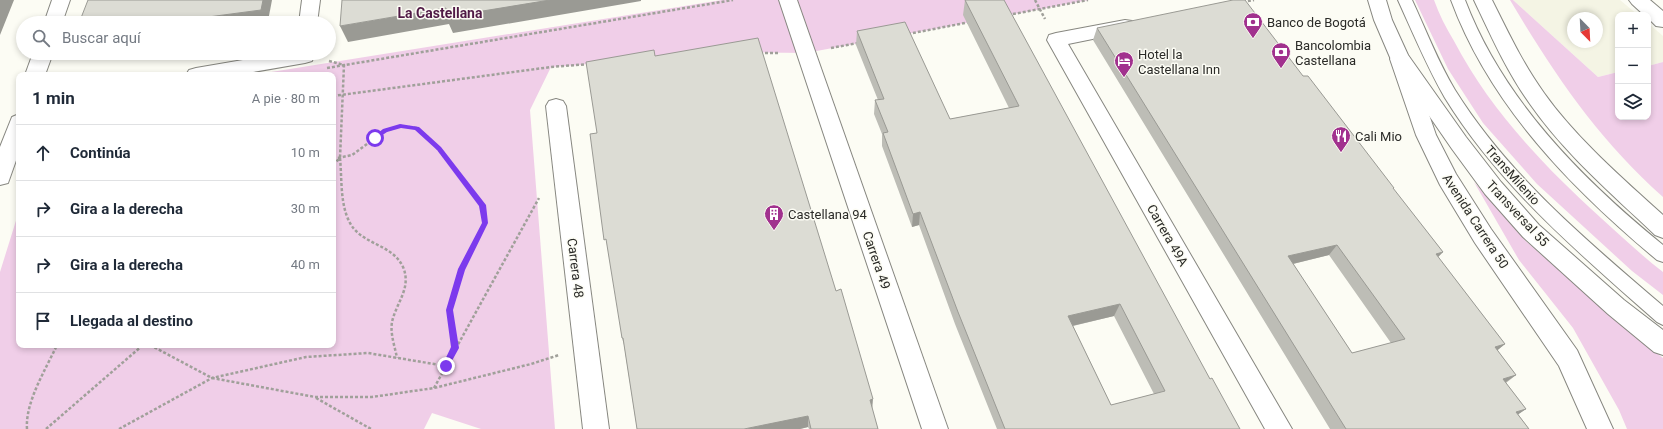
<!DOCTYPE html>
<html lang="es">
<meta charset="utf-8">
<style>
:root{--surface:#fff;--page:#f6f6f7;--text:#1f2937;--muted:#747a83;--line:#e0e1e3}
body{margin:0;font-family:Roboto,sans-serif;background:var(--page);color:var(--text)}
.controls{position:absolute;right:12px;top:12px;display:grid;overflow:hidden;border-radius:8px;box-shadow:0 2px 6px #0003}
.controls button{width:36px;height:36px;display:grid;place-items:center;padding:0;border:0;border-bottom:1px solid var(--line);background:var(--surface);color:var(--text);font:20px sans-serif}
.compass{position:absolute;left:1567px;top:12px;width:36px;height:36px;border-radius:50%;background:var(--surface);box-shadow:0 2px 6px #0003;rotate:156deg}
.stop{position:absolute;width:12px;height:12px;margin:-9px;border:3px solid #7c3aed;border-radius:50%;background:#fff}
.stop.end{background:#7c3aed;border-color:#fff;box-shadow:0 1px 4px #0008}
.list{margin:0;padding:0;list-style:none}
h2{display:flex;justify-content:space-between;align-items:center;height:52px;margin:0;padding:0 16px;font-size:17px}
h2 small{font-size:13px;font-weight:400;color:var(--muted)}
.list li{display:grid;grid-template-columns:26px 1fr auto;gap:12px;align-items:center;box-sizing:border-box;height:56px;padding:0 16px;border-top:1px solid var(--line)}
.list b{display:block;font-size:15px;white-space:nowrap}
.list em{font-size:13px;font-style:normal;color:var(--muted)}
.icon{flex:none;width:22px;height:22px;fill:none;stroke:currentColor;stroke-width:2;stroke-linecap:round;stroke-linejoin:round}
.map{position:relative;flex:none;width:1663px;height:429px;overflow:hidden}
.search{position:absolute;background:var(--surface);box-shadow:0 2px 6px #0003;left:16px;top:16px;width:320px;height:44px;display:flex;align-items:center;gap:10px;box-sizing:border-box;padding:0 14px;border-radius:22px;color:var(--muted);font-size:15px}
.panel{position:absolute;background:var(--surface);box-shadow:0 2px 6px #0003;left:16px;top:72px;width:320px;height:276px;border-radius:8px}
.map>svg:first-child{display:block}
.built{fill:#f4f4e4;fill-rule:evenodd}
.green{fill:#f0cee8}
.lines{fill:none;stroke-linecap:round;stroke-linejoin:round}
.service-casing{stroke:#878780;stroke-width:2}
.minor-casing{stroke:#878780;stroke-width:2}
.tertiary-casing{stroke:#878780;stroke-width:2}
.primary-casing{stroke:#878780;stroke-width:2}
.path{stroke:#a0a09a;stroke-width:2.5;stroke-dasharray:3 2;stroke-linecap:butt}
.service{fill:#fff;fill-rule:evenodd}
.minor{fill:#fff;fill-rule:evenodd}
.tertiary{fill:#fff;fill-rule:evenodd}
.primary{fill:#fff;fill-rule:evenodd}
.wall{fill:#bdbdb6;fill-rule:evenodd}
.shaded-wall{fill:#9a9a94}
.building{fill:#dcdcd4;stroke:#9a9a94;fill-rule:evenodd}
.route{fill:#7c3aed}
.labels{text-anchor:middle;stroke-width:3;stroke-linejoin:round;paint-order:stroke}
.poi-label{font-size:13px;fill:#2b2b28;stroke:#fcfcf4;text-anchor:start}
.street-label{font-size:13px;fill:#2b2b28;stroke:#fcfcf4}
.neighbourhood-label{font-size:14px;font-weight:bold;fill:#501a46;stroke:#fcfcf4}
</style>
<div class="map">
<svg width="1663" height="429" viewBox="0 0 1663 429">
<rect width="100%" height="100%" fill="#fcfcf4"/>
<g class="built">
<path d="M1513,0H1620L1638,15H1618V72L1598,77ZM1573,18H1597V42H1573Z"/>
<path d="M1648,23L1663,36V62L1648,66Z"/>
</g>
<g class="green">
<path d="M722,0H1089L806,53L722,52L634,57L580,65L551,67L530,110L555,429H481L432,413L424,429H0V272L19,211V345H333V75H252Z"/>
<path d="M1415,0H1434C1439,14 1446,28 1454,41C1490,110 1544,166 1601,218C1621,236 1641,255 1663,272V295L1632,271L1537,184L1483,123L1448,69Z"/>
<path d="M1510,0H1513L1598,77L1618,72V117H1648V66L1663,62V197C1598,139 1554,74 1510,0Z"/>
<path d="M1474,182L1526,241L1613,318L1663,358V429H1627L1619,410L1573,328L1519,260Z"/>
</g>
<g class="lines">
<g class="service-casing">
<g id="service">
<path d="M1398,0H1412C1426,30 1438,62 1455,90C1508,175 1588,242 1663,306V325L1657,322C1581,255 1499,186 1445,98C1427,67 1413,33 1398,0Z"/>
<path d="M1451,0H1465C1503,100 1582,179 1663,245V262L1657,260C1572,189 1490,106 1451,0Z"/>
</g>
</g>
<g class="minor-casing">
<g id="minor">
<path d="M52,0H70L62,23H44Z"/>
<path d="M302,0H320L317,23H299Z"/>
<path d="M779,0H797L948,429H922Z"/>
<path d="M1629,0H1650L1663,11V27L1656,26L1648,18V15H1644L1632,4Z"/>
<path d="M1125,20L1132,21L1134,26L1132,31L1068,44L1292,429H1265L1047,40L1049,35L1056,33Z"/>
<path d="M33,53H53L45,75H25Z"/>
<path d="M283,53H315L312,61L305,63L236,75H186L189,70L196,68Z"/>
<path d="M556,99L563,101L566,106L609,429H583L546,106L549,101Z"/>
<path d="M19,114V152L8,183L0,185V147L12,117Z"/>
</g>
</g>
<g class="tertiary-casing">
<path id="tertiary" d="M1400,52L1407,54L1410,59L1436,135L1456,174L1491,229L1577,350L1613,429H1587L1559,366L1475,243L1440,185L1416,135L1390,59L1393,54Z"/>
</g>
<g class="primary-casing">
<g id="primary">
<path d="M1368,0H1386L1392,20L1408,55L1466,137L1501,182L1539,225L1624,300L1663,330V355L1654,352L1608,314L1523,237L1485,194L1452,149L1392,62L1374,20Z"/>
<path d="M1474,0H1492C1508,32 1523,64 1544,93C1576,138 1622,178 1663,215V238L1655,235C1612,194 1564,153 1530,104C1507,72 1491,36 1474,0Z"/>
</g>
</g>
<g class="path">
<path d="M1035,0L1045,19"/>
<path d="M1243,2L1254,0"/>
<path d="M1008,15L1088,0"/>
<path d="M908,34L970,22"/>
<path d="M831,48L858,43"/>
<path d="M760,53H779"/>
<path d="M329,61L344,65L340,158"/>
<path d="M327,68L733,0"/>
<path d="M333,96L551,67L589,64"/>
<path d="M333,159L352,155L385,131L401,126L417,128L429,138L483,205L485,223L462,269L449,310L455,348"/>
<path d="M333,165L340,158C342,178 340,203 349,221C360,245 392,243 403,267C412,288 396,303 392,322C390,334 395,347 397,358"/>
<path d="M150,345L212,378L315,397H372L434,388L531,364L559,355"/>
<path d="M434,388L539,198"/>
<path d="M316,398L371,429"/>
<path d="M27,429C25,402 46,369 57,345"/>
<path d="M46,429L143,345"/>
<path d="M119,429L212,378L306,357L368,353L446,366"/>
</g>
<use href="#service" class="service"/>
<use href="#minor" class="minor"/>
<use href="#tertiary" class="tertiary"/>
<use href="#primary" class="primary"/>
</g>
<g class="wall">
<path d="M965,0L1210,379L1240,429H997L955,324L919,225L912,227L882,146V134L874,114L875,100H878L856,45L857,31L950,119L1009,108L963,15ZM1114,316L1154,394L1111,405L1073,326Z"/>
<path d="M1097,28L1303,76L1393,189L1443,252L1438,257L1505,344L1497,350L1516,375L1506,383L1526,409L1518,414L1529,429H1330L1093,40ZM1329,255L1391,343L1352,353L1293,264Z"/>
<path d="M655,56L872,409L878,429H809L808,427L800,429H637L624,345L622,338L597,133Z"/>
</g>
<g class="shaded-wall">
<path d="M0,0H14L0,35Z"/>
<path d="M263,0H272L268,21L256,23H163Z"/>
<path d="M550,0H641V1L453,33L449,24L348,42L340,26L446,8Z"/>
<path d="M920,212L919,225L912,227L913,214Z"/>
<path d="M1337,245L1329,255L1280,267L1288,256Z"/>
<path d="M1443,252L1432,263L1436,254Z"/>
<path d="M1120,304L1114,316L1063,328L1068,316Z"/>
<path d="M1505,344L1493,354L1495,347Z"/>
<path d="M1516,375L1503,384V379Z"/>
<path d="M873,399L872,411L870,400Z"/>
<path d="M1526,409L1513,418L1516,412Z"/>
<path d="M808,416V427L800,429H744Z"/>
</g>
<g class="building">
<path d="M88,0H263L261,10L163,23H79Z"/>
<path d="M342,0H550L446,17V8L340,26Z"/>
<path d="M965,0H1004L1210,379L1212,378L1240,429H1005L958,312L920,212L913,214L883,133L888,132L875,100L884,99L857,31L905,22L950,119L1019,106ZM1120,304L1165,391L1111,405L1068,316Z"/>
<path d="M1233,0H1245L1303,76H1308L1394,188H1393L1443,252L1436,254L1505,344L1495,347L1516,375L1503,379L1526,409L1516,412L1529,429H1346L1097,28ZM1337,245L1405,339L1352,353L1288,256Z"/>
<path d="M758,38L836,291L841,289L873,399L870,400L878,429H811L808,416L744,429H637L623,338H622L606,239L604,240L590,134L597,133L586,62L654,50L655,56Z"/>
</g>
<path class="route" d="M400,124L419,127L441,147L486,205L488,223L465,270L453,310L459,348L448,368L446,369L442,366L451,347L446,310L458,269L482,223L479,206L437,150L415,130L401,128L387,132L375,140L372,138L383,129Z"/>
<defs>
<g id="bank-pin" transform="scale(1)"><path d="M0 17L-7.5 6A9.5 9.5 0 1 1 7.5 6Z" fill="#a1318e" stroke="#fcfcf4"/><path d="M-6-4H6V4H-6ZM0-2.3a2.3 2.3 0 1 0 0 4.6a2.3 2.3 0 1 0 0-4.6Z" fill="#fff"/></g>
<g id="hotel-pin" transform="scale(1)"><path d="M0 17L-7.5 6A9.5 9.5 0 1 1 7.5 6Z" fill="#a1318e" stroke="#fcfcf4"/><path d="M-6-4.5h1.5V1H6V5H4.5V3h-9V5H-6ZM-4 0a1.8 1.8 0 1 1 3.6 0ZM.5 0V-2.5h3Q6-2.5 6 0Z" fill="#fff"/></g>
<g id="restaurant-pin" transform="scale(1)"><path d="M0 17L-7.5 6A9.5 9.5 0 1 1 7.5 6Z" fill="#a1318e" stroke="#fcfcf4"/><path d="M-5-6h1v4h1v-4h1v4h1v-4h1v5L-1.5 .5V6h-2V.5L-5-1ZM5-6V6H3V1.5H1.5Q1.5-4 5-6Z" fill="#fff"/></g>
<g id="building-pin" transform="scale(1)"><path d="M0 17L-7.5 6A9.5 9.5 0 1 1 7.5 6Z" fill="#a1318e" stroke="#fcfcf4"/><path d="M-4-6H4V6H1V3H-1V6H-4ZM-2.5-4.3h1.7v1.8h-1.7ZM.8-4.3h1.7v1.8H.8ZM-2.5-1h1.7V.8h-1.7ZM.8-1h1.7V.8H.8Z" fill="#fff"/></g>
</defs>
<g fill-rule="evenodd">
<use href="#bank-pin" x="1253" y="22"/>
<use href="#bank-pin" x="1281" y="52"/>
<use href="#hotel-pin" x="1124" y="61"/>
<use href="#restaurant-pin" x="1341" y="136"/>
<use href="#building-pin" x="774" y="214"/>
</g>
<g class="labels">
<g class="poi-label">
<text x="1267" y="27">Banco de Bogotá</text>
<text x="1295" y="50">Bancolombia<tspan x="1295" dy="15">Castellana</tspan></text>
<text x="1138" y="59">Hotel la<tspan x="1138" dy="15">Castellana Inn</tspan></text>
<text x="1355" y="141">Cali Mio</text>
<text x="788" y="219">Castellana 94</text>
</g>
<g class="street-label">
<text transform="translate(1513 175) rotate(48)" y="5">TransMilenio</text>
<text transform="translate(1518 213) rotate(47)" y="5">Transversal 55</text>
<text transform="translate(1476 221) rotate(57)" y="5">Avenida Carrera 50</text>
<text transform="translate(1168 235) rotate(60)" y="5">Carrera 49A</text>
<text transform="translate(877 260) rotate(71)" y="5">Carrera 49</text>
<text transform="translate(576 268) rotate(83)" y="5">Carrera 48</text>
</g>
<g class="neighbourhood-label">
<text x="440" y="18">La Castellana</text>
</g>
</g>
</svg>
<div class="controls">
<button>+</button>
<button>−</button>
<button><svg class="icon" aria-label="layers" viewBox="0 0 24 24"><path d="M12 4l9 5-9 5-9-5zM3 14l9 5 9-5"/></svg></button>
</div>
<svg class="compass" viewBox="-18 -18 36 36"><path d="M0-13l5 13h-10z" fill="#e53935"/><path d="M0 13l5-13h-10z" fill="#747a83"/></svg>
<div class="stop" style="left:375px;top:138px"></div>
<div class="stop end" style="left:446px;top:366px"></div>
<div class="search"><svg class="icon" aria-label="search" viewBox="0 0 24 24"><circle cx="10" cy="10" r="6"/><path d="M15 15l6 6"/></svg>Buscar aquí</div>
<section class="panel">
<h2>1 min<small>A pie · 80 m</small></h2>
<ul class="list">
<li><svg class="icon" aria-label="ahead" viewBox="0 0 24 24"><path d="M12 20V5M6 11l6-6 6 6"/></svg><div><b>Continúa</b></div><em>10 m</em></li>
<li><svg class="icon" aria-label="right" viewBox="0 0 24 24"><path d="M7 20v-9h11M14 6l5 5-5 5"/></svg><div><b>Gira a la derecha</b></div><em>30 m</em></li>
<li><svg class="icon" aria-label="right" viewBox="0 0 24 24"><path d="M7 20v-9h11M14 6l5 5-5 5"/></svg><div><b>Gira a la derecha</b></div><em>40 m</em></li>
<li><svg class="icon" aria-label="arrive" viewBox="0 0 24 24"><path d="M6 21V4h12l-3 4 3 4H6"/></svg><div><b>Llegada al destino</b></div></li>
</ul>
</section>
</div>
